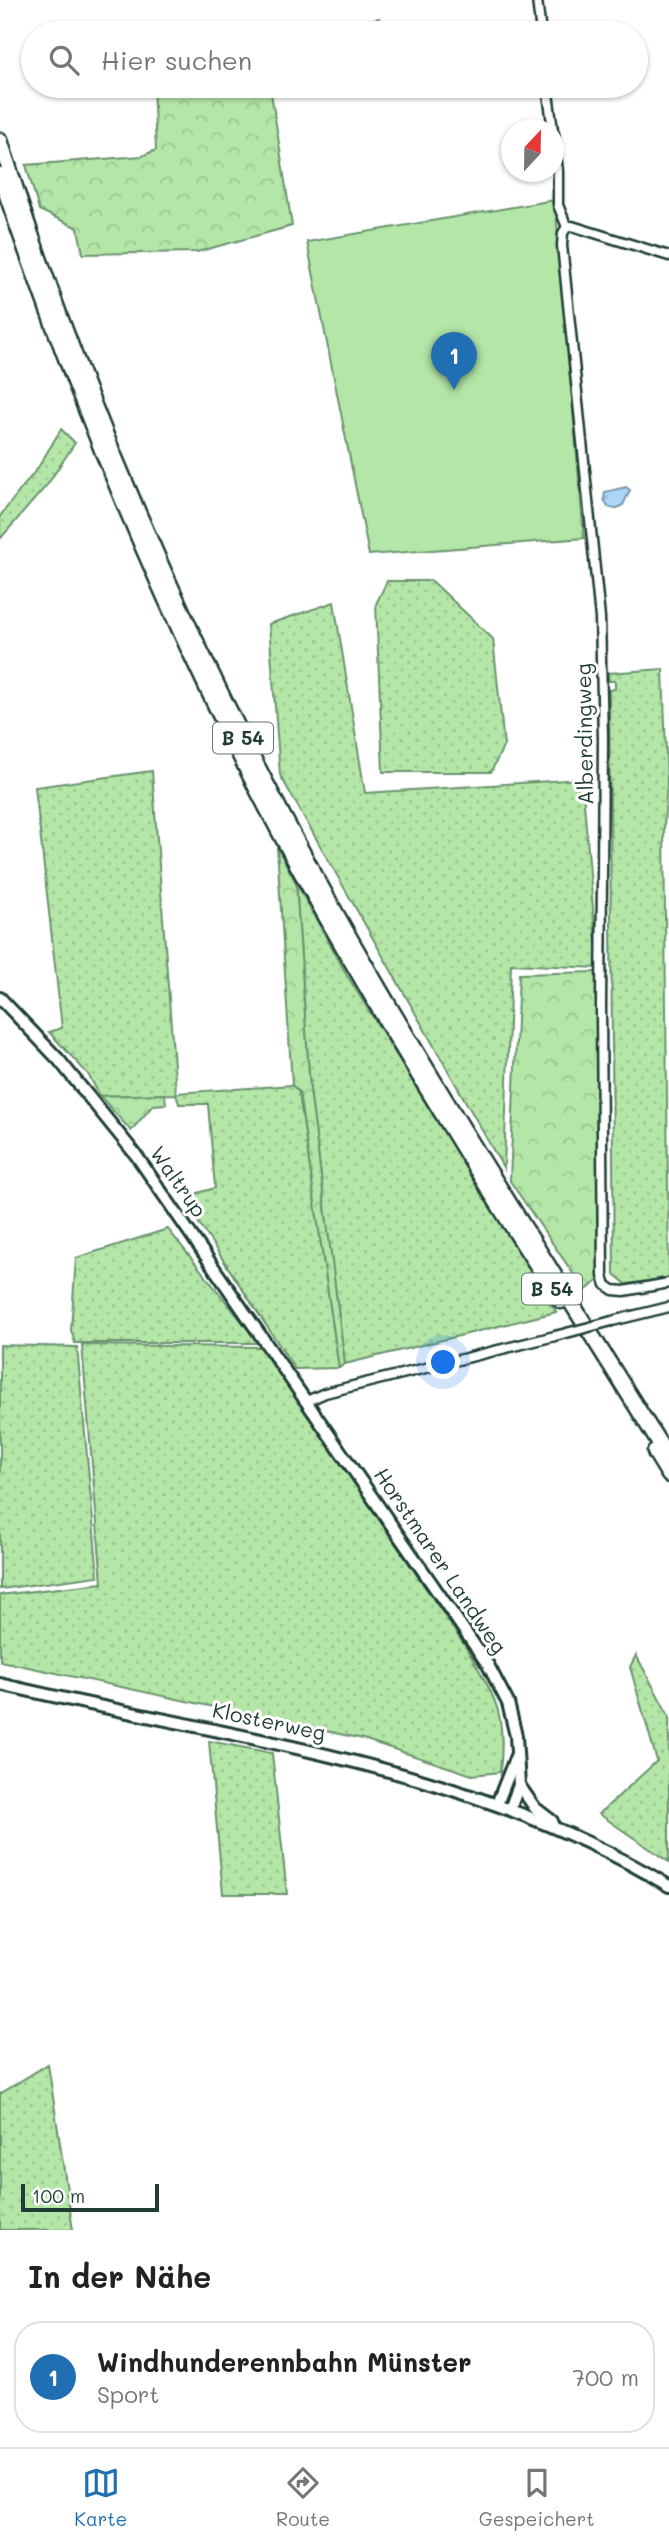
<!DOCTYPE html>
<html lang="de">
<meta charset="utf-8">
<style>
:root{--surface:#fff;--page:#f6f6f6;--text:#222;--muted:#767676;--line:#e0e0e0;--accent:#1f6fb2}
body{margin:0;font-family:Mali,sans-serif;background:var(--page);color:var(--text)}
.compass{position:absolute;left:501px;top:119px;width:63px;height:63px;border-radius:50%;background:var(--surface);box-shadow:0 2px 5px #0004;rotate:22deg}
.scale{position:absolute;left:21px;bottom:18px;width:138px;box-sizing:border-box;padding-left:7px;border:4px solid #1f3d34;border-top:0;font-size:19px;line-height:24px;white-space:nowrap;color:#1f3d34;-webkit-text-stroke:5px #fff;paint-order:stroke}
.you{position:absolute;left:444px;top:1363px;width:24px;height:24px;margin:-18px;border:5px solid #fff;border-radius:50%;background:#1a73e8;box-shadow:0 0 0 10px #1a73e833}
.badge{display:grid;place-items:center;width:46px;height:46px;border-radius:50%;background:var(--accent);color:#fff;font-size:23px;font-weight:700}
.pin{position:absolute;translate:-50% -58px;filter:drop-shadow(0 2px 4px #0008)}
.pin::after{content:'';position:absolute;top:37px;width:24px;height:21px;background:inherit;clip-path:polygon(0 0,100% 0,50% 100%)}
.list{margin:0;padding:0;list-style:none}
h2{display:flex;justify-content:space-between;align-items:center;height:91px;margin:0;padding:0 28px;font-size:30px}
h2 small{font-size:23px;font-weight:400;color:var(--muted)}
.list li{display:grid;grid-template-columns:46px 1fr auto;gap:21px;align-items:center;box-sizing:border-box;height:112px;margin:0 14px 14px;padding:0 14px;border:2px solid var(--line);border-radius:28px}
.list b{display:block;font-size:26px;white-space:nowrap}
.list p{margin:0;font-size:23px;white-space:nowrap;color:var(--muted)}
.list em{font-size:23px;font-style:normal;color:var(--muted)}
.icon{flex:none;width:38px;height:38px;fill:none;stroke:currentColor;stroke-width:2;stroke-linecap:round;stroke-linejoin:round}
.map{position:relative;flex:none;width:669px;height:2230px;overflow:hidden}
.search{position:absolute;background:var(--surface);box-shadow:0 2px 5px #0004;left:21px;right:21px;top:21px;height:77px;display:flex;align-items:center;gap:18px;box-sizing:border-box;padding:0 24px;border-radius:38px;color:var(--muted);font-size:26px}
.sheet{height:217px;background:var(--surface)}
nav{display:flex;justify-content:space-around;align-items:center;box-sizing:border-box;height:98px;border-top:2px solid var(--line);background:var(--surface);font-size:19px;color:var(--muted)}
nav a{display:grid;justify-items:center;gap:4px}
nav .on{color:var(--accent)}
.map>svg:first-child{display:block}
.grass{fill:url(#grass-dots);stroke:#6a926e;stroke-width:2}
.forest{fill:url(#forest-crowns);stroke:#6a926e;stroke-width:2}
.pitch{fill:#b4e6a7;stroke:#6a926e;stroke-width:2}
.water{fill:url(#water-ripples);stroke:#7498a9;stroke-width:2}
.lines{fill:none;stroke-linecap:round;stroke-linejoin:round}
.minor-casing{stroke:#1f3d34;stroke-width:13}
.secondary-casing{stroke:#1f3d34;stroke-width:16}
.trunk-casing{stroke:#1f3d34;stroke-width:19}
.minor{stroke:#fff;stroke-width:8}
.secondary{stroke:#fff;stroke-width:10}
.trunk{stroke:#fff;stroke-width:14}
.minor-bridge-casing{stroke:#1f3d34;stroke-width:13;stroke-linecap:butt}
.minor-bridge{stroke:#fff;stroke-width:8}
.labels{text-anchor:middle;stroke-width:6;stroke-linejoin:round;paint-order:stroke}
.shield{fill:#fff;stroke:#627771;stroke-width:2}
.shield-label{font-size:19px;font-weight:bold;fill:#1f3d34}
.street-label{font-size:21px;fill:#1f3d34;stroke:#fff}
</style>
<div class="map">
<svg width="669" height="2230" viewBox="0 0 669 2230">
<defs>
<pattern id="grass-dots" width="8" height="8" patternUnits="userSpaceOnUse" patternTransform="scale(1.75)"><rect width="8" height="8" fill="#b4e6a7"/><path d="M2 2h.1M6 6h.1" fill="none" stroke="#9ac690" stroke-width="1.8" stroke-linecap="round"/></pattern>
<pattern id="forest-crowns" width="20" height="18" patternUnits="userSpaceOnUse" patternTransform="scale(1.75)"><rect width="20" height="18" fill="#b4e6a7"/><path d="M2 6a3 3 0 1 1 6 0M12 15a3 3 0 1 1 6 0" fill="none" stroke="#9ac690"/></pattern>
<pattern id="water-ripples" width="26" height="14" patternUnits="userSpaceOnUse" patternTransform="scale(1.75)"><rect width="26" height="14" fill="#add5f7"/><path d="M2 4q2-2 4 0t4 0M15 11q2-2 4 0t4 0" fill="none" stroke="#94b8d4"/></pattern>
</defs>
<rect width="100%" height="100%" fill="#fff"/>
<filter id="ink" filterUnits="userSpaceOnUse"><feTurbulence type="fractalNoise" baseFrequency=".0143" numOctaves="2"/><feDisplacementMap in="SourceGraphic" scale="14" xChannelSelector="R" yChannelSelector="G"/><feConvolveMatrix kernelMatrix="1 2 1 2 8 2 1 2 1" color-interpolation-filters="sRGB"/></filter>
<g filter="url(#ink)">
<g class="grass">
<path d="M61,429L75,443L47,485L0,539V516L39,466Z"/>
<path d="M387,581H432L493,639L504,745L491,772H383L376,604Z"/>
<path d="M334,602L365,793L582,779L598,968L511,964L504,1169L280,775L269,624Z"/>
<path d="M663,669L667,782L664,826L669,1278L626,1284L614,1274L609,690L615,689V681H609L608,673Z"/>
<path d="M152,771L176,1093L292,1085L299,1092L339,1368L295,1369L187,1205L198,1193L215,1188L208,1104H179L176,1094L100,1096L88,1074L49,1032L62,1028L35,787Z"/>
<path d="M296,883L348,977L556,1312L345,1364L310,1090Z"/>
<path d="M168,1229L259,1343H75L71,1330L76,1258Z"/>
<path d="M0,1345L77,1347L98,1576L0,1589Z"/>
<path d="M82,1345L262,1347L465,1646C495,1697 507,1712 500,1772L472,1775L363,1739L0,1661V1595L102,1583Z"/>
<path d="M636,1655L669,1716V1862L599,1814L657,1761L630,1667Z"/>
<path d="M209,1741L272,1753L287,1894H223Z"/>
<path d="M48,2064L73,2230H0V2094Z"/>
</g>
<g class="forest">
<path d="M379,18L373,33H304Z"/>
<path d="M153,86H270L292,226L197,252L83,254L78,228L39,210L26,165L142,156L156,150Z"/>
<path d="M277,847L296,883L310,1090L345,1364L339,1368L299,1092L292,1085Z"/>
<path d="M596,972L600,1279L585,1291L510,1181L519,974Z"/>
<path d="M165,1094L166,1104L153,1105L131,1131L100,1096Z"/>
</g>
<path class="pitch" d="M555,200L584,538L369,555L307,242Z"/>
<path class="water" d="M626,487L630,490L623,505L615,509L608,507L604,499L605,492Z"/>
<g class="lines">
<g class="minor-casing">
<g id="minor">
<path d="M537,0L541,33"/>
<path d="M547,86L553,130"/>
<path d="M554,133L558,172V205L567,227"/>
<path d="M669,256L572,226L567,227L563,233L562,245L600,618L603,738L601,1008L603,1276L606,1285L613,1290L624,1291L669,1283"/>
<path d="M612,1321L669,1307"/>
<path d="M307,1401L325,1393L555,1336"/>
</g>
</g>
<g class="secondary-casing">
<g id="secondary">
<path d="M0,998L59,1060L136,1155L488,1665L508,1703L516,1736L519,1785L510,1809"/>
<path d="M0,1684C229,1739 464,1762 669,1886"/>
<path d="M519,1785L535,1808L552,1821"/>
<path d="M497,1804L516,1756"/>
</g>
</g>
<g class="trunk-casing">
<g id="trunk">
<path d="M0,140C79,393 186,639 313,872C423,1073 549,1265 669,1459"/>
<path d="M0,175C60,352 128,524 209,692C273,828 348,958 426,1087C470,1159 513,1231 561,1301"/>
<path d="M655,1452L669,1475"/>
</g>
</g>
<use href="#minor" class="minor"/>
<use href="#secondary" class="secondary"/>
<use href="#trunk" class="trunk"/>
<g class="minor-bridge-casing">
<path id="minor-bridge" d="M555,1336L612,1321"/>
</g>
<use href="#minor-bridge" class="minor-bridge"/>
</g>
</g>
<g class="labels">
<g class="shield">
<rect x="213" y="722.5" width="60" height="31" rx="5"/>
<rect x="522" y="1273.5" width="60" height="31" rx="5"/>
</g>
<g class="shield-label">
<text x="243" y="745">B 54</text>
<text x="552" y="1296">B 54</text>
</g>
<g class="street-label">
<text transform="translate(585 734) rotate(-91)" y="7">Alberdingweg</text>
<text transform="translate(178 1182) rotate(55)" y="7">Waltrup</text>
<text transform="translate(440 1561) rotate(56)" y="7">Horstmarer Landweg</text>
<text transform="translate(269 1722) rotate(12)" y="7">Klosterweg</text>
</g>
</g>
</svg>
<svg class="compass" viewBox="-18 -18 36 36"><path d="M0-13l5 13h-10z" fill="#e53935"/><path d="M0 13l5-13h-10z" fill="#767676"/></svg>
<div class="scale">100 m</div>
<div class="you"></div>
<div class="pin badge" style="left:454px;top:390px">1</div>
<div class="search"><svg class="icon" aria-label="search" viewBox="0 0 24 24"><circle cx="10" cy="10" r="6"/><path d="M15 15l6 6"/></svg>Hier suchen</div>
</div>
<section class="sheet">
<h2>In der Nähe<small></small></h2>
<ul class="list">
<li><span class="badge">1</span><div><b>Windhunderennbahn Münster</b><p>Sport</p></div><em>700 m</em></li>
</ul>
</section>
<nav>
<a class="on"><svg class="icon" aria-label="map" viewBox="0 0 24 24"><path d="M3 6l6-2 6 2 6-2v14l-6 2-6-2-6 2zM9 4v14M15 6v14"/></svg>Karte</a>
<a><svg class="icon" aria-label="directions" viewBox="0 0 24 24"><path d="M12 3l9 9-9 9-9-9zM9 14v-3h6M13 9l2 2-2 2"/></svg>Route</a>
<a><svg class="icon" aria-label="saved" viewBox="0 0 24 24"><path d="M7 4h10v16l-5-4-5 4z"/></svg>Gespeichert</a>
</nav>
